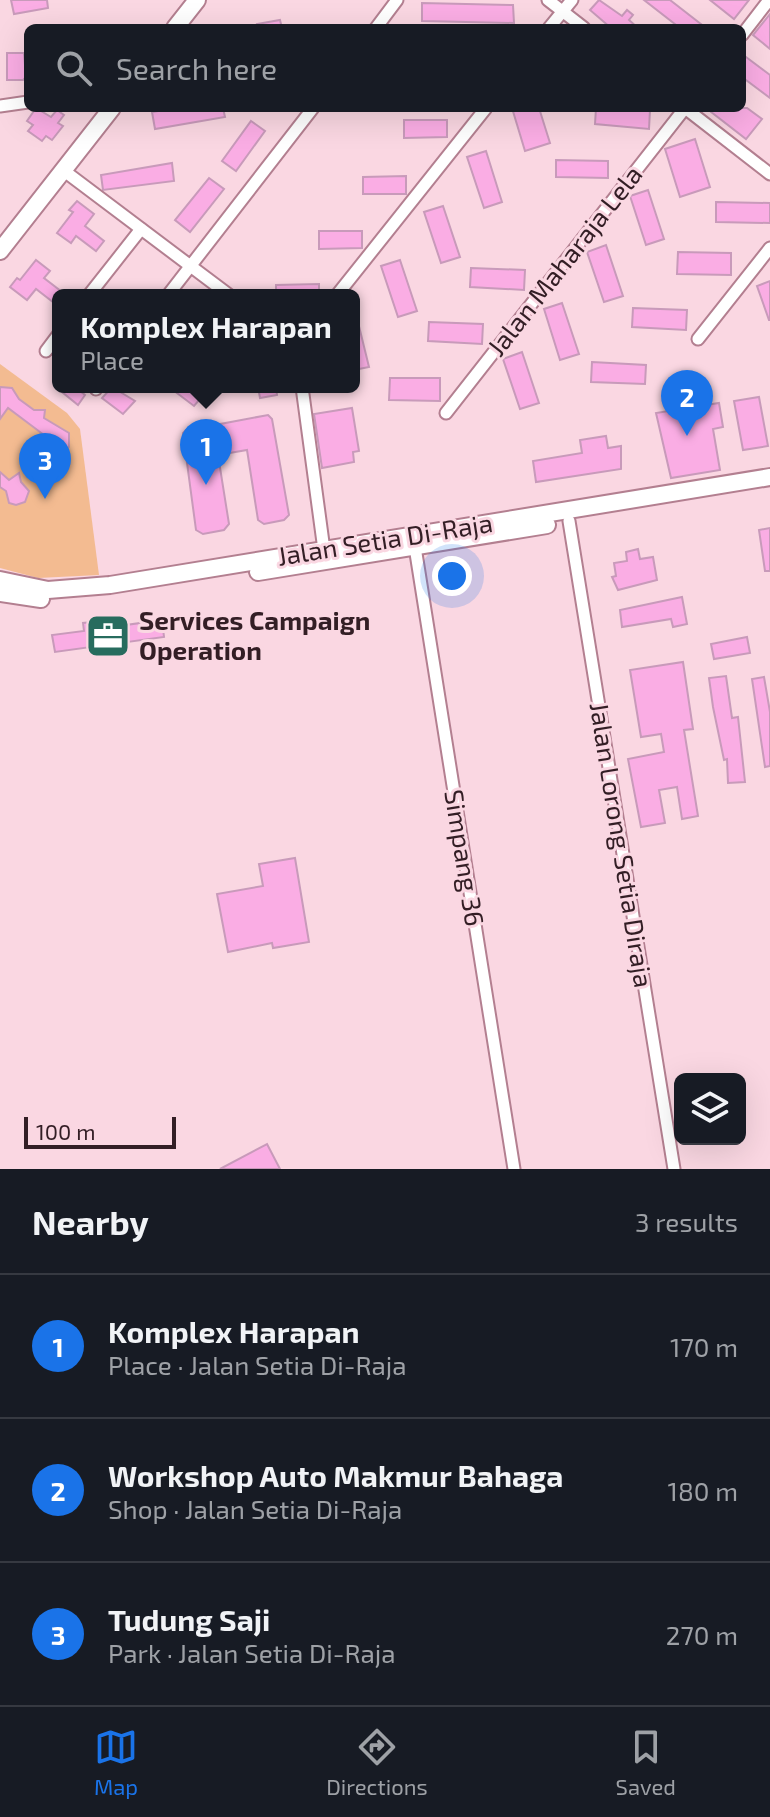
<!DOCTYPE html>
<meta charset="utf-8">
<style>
:root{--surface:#171b24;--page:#242831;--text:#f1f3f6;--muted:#9ea1a6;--line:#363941;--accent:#1a73e8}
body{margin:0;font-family:"Exo 2",sans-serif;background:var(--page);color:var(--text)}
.controls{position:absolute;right:24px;bottom:24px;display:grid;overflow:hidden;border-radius:12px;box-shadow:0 8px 32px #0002}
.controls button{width:72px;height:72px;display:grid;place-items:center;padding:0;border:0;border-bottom:2px solid var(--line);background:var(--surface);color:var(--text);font:40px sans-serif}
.scale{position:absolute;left:24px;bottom:20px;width:152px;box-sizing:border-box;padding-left:8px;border:4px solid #331e25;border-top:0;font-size:22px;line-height:28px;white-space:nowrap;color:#331e25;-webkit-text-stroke:6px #fad7e2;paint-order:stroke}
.you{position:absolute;left:452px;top:576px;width:28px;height:28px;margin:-20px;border:6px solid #fff;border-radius:50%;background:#1a73e8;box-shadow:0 0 0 12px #1a73e833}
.badge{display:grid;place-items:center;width:52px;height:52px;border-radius:50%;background:var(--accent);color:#fff;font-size:26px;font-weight:700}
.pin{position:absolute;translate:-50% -66px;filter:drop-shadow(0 2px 4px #0008)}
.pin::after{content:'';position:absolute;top:42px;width:28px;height:24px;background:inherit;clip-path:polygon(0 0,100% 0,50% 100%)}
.popup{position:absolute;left:52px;top:289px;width:308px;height:104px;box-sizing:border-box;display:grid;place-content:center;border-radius:12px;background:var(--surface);filter:drop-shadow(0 2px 6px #0005);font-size:26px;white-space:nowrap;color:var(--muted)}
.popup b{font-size:30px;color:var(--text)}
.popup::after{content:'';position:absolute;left:50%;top:100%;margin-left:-16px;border:16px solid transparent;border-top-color:var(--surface)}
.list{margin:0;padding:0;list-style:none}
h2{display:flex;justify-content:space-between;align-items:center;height:104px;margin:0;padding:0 32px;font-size:34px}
h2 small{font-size:26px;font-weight:400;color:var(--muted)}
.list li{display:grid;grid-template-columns:52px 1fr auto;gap:24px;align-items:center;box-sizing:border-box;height:144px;padding:0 32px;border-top:2px solid var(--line)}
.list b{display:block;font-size:30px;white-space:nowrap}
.list p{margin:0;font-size:26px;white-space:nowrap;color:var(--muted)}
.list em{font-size:26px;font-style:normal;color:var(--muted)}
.icon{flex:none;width:44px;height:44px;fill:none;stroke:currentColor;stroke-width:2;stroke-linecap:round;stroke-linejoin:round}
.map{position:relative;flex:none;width:770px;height:1169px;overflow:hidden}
.search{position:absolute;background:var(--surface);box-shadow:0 8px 32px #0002;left:24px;right:24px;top:24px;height:88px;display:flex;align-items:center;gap:20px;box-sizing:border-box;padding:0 28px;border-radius:12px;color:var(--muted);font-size:30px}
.sheet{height:536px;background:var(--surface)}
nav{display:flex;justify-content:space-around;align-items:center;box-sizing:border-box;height:112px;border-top:2px solid var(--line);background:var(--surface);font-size:22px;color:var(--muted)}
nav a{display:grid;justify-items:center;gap:4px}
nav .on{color:var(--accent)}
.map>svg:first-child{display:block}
.green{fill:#f3bb91}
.building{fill:#faade4;stroke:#c89aba;stroke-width:2}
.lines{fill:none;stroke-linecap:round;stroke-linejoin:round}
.street-casing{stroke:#b37f90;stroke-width:15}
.secondary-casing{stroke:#b37f90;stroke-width:20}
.street{stroke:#fff;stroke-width:11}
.secondary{stroke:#fff;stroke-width:16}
.labels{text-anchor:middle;stroke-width:6;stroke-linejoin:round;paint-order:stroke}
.street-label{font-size:26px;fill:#331e25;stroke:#fad7e2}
.poi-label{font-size:26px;font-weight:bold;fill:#331e25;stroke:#fad7e2;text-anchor:start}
</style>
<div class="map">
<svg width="770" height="1169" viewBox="0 0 770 1169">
<rect width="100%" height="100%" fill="#fad7e2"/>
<path class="green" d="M0,364L67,413L80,429L99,575L38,578L0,568Z"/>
<g class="building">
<path d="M11,0H47L48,8L14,14Z"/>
<path d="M599,0L622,16L627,10L633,15L629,20L638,28H611L590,10Z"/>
<path d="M644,0H670L706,28H680Z"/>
<path d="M710,0H749L734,19Z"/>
<path d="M422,3L513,5L514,23L422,21Z"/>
<path d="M770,14V49L753,35Z"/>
<path d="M280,20L282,28H258L257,24Z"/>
<path d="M7,53H24L26,77L23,80H7Z"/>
<path d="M742,54L770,75V98L742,77Z"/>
<path d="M36,108L51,117L57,110L64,115L58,123L63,126L52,140L46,136L42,141L28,131L33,125L27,121Z"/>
<path d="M177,108H223L225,117L155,129L152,112Z"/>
<path d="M512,108H539L550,143L525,151Z"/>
<path d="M596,108L650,110L649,129L595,124Z"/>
<path d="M706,108H747L762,119L746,139Z"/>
<path d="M404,120H447V137L404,138Z"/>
<path d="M251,121L265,131L236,171L222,161Z"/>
<path d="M695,139L710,187L680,197L665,149Z"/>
<path d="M486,151L502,202L484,208L467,157Z"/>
<path d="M556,160L608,161V178L556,177Z"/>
<path d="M172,163L174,181L103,190L101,175Z"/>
<path d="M406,176V194H363V177Z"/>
<path d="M209,178L224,189L190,232L175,220Z"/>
<path d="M648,190L664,239L646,245L630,196Z"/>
<path d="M77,201L94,214L85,226L104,241L96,251L76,236L71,243L57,233L73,212L69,210Z"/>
<path d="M716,202L770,203V223L716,222Z"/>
<path d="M443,206L460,257L441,263L424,212Z"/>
<path d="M319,231H362V248L319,249Z"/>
<path d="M606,245L623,296L604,302L587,252Z"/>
<path d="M678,252L731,253V275L677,274Z"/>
<path d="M36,260L50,271L44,278L66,295H58V306L36,289L27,300L10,287L17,278L20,280Z"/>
<path d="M400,260L417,311L398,317L381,266Z"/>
<path d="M471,268L525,270L524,290L470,287Z"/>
<path d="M770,281V320H769L757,286Z"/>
<path d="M319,284V295H276V285Z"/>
<path d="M562,303L579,354L560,360L544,309Z"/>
<path d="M633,308L687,310L686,330L632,327Z"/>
<path d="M354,318H357L369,367L354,370Z"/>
<path d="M429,322L483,324L482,344L428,341Z"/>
<path d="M522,352L539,403L520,409L503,359Z"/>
<path d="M592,362L646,365L645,384L591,382Z"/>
<path d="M390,378H440V401L389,400Z"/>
<path d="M0,387L12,388L19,399L34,410H45L44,418L69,433V447L61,452L50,448L48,438L8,408L0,419Z"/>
<path d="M66,387H75L85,395L78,405L62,392Z"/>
<path d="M112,387L135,401L123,414L102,398Z"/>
<path d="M169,387H200L206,392L194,406Z"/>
<path d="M258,387H276L277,395L260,398Z"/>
<path d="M759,397L768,446L743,450L734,401Z"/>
<path d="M719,403L723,427L713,429L720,470L671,478L656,413Z"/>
<path d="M352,408L359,451L353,452L354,462L322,468L314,414Z"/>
<path d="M268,415L272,419L289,515L284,520L264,524L258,520L247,450L218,455L229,524L224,530L203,534L196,530L183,433L186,430L207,425L212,429L215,425Z"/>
<path d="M606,436L608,448L621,446V469L536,482L533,461L582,453L580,440Z"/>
<path d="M0,472L9,480L19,473L21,482L29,491L25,502L16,505L9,503L6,491L0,487Z"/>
<path d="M770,528V571H765L759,530Z"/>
<path d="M638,549L640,559L653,557L657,580L618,590L612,577L616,576L614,563L627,561L626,552Z"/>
<path d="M682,597L687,624L673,627L671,619L622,627L620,610Z"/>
<path d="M162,620L164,637L55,652L52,635L84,631L83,623L103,621L104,628Z"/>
<path d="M747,637L750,653L714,659L711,644Z"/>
<path d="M683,662L693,729L684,730L698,816L682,819L677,787L659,790L665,823L641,827L628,759L664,752L661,734L641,737L630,670Z"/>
<path d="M726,676L732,718L738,717L745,782L728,783L727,759L724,760L713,707L709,678Z"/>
<path d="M764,677L770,712V766L765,767L752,679Z"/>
<path d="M295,858L309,942L273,948L272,943L228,952L217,894L263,886L259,864Z"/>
<path d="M267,1144L280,1169H220Z"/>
</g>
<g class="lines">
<g class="street-casing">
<g id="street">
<path d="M548,0L584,28"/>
<path d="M376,28L397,0"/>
<path d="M549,28L572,0"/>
<path d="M742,35L769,0"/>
<path d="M0,106L28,102"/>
<path d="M685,108L770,174"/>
<path d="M63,170L229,295"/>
<path d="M89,295L141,229"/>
<path d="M168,295L313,108"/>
<path d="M337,295L486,108"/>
<path d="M698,339L770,248"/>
<path d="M46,351L58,335"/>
<path d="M302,387L324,550"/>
<path d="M96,389L97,387"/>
<path d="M446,413L685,108"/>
<path d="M569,521L674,1169"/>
<path d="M415,547L514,1169"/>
</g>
</g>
<g class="secondary-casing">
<g id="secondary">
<path d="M175,28L197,0"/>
<path d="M0,251L112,108"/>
<path d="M258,572L547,525"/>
<path d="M0,580L48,590L110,585L770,477"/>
<path d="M0,593L41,599"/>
</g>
</g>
<use href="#street" class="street"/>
<use href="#secondary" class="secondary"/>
</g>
<defs>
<g id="office-square" transform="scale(2.3)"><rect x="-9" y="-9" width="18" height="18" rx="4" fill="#276c5e" stroke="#fad7e2"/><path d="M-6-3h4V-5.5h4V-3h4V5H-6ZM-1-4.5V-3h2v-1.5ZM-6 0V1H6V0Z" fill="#fff"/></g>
</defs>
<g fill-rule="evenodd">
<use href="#office-square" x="108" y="636"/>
</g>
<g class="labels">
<g class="street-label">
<text transform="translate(565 261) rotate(-52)" y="9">Jalan Maharaja Lela</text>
<text transform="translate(385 540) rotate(-9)" y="9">Jalan Setia Di-Raja</text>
<text transform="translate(621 845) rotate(81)" y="9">Jalan Lorong Setia Diraja</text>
<text transform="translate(464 858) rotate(81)" y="9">Simpang 36</text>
</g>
<g class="poi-label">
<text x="139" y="630">Services Campaign<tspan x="139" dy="30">Operation</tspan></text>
</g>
</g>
</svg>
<div class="controls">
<button><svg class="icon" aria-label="layers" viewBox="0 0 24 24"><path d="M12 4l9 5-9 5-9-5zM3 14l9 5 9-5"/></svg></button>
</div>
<div class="scale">100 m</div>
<div class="you"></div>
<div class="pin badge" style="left:206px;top:485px">1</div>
<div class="popup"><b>Komplex Harapan</b>Place</div>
<div class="pin badge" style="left:687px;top:436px">2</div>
<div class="pin badge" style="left:45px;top:499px">3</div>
<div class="search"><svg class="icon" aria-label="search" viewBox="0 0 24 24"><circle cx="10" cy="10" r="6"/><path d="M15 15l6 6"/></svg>Search here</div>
</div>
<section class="sheet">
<h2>Nearby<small>3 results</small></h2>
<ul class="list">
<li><span class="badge">1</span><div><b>Komplex Harapan</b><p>Place · Jalan Setia Di-Raja</p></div><em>170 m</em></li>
<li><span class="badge">2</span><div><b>Workshop Auto Makmur Bahaga</b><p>Shop · Jalan Setia Di-Raja</p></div><em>180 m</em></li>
<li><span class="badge">3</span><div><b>Tudung Saji</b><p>Park · Jalan Setia Di-Raja</p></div><em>270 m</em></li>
</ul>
</section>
<nav>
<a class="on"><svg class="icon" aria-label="map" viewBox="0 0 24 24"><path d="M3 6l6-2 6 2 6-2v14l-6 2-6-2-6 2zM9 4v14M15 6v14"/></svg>Map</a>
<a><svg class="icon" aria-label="directions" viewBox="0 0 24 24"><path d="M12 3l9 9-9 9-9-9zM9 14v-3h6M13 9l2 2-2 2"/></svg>Directions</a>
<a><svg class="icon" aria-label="saved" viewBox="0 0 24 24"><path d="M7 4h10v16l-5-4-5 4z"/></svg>Saved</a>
</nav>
